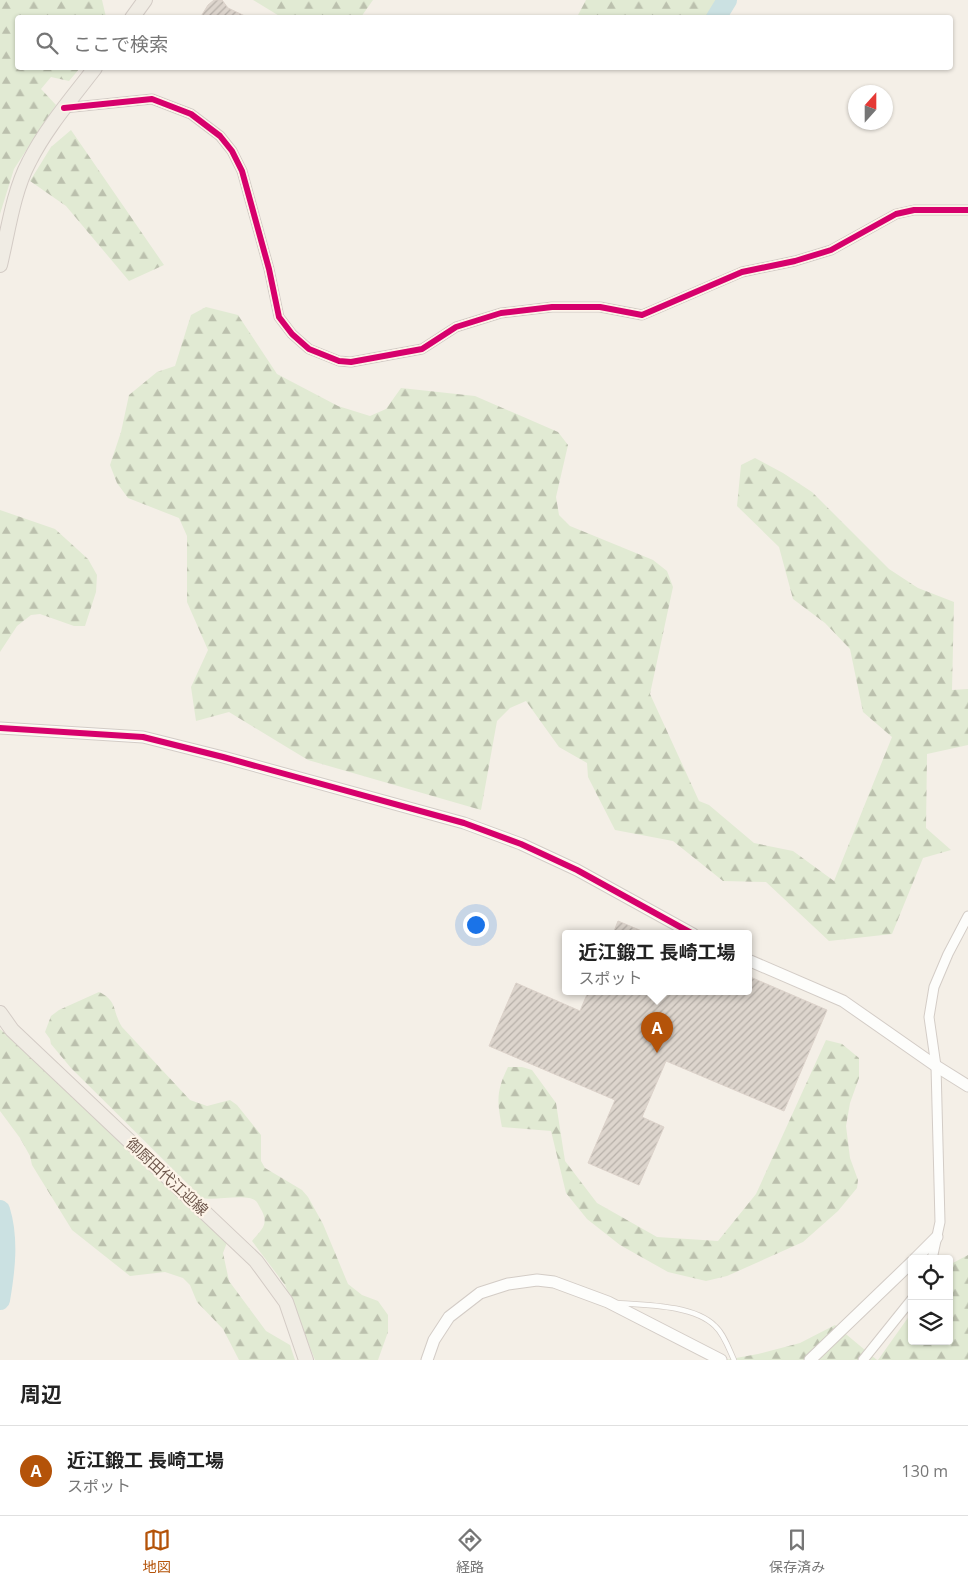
<!DOCTYPE html>
<html lang="ja">
<meta charset="utf-8">
<style>
:root{--surface:#fff;--page:#f2f2f2;--text:#222;--muted:#767676;--line:#e0e0e0;--accent:#b45309}
body{margin:0;font-family:"Open Sans","Noto Sans JP",sans-serif;background:var(--page);color:var(--text)}
.controls{position:absolute;right:15px;bottom:15px;display:grid;overflow:hidden;border-radius:5px;box-shadow:0 1px 4px #0004}
.controls button{width:45px;height:45px;display:grid;place-items:center;padding:0;border:0;border-bottom:1px solid var(--line);background:var(--surface);color:var(--text);font:25px sans-serif}
.compass{position:absolute;left:848px;top:85px;width:45px;height:45px;border-radius:50%;background:var(--surface);box-shadow:0 1px 4px #0004;rotate:21deg}
.you{position:absolute;left:475px;top:924px;width:18px;height:18px;margin:-12px;border:4px solid #fff;border-radius:50%;background:#1a73e8;box-shadow:0 0 0 8px #1a73e833}
.badge{display:grid;place-items:center;width:32px;height:32px;border-radius:50%;background:var(--accent);color:#fff;font-size:16px;font-weight:700}
.pin{position:absolute;translate:-50% -41px;filter:drop-shadow(0 1px 2px #0008)}
.pin::after{content:'';position:absolute;top:26px;width:18px;height:15px;background:inherit;clip-path:polygon(0 0,100% 0,50% 100%)}
.popup{position:absolute;left:562px;top:930px;width:190px;height:65px;box-sizing:border-box;display:grid;place-content:center;border-radius:5px;background:var(--surface);filter:drop-shadow(0 1px 4px #0005);font-size:16px;white-space:nowrap;color:var(--muted)}
.popup b{font-size:19px;color:var(--text)}
.popup::after{content:'';position:absolute;left:50%;top:100%;margin-left:-10px;border:10px solid transparent;border-top-color:var(--surface)}
.list{margin:0;padding:0;list-style:none}
h2{display:flex;justify-content:space-between;align-items:center;height:65px;margin:0;padding:0 20px;font-size:21px}
h2 small{font-size:16px;font-weight:400;color:var(--muted)}
.list li{display:grid;grid-template-columns:32px 1fr auto;gap:15px;align-items:center;box-sizing:border-box;height:90px;padding:0 20px;border-top:1px solid var(--line)}
.list b{display:block;font-size:19px;white-space:nowrap}
.list p{margin:0;font-size:16px;white-space:nowrap;color:var(--muted)}
.list em{font-size:16px;font-style:normal;color:var(--muted)}
.icon{flex:none;width:28px;height:28px;fill:none;stroke:currentColor;stroke-width:2;stroke-linecap:round;stroke-linejoin:round}
.map{position:relative;flex:none;width:968px;height:1360px;overflow:hidden}
.search{position:absolute;background:var(--surface);box-shadow:0 1px 4px #0004;left:15px;right:15px;top:15px;height:55px;display:flex;align-items:center;gap:12px;box-sizing:border-box;padding:0 18px;border-radius:5px;color:var(--muted);font-size:19px}
.sheet{height:155px;background:var(--surface)}
nav{display:flex;justify-content:space-around;align-items:center;box-sizing:border-box;height:70px;border-top:1px solid var(--line);background:var(--surface);font-size:14px;color:var(--muted)}
nav a{display:grid;justify-items:center;gap:2px}
nav .on{color:var(--accent)}
.map>svg:first-child{display:block}
.forest{fill:url(#forest-firs)}
.lines{fill:none;stroke-linecap:round;stroke-linejoin:round}
.river{stroke:#cbe1e2;stroke-width:20}
.building{fill:url(#building-hatch);stroke:#dcd2ca}
.service-casing{stroke:#d3ccc6;stroke-width:6}
.minor-casing{stroke:#d3ccc6;stroke-width:11}
.tertiary-casing{stroke:#d3ccc6;stroke-width:13}
.primary-casing{stroke:#d3cbc5;stroke-width:16}
.service{stroke:#fdfdfb;stroke-width:4.5}
.minor{stroke:#fdfdfb;stroke-width:9}
.tertiary{stroke:#fdfdfb;stroke-width:11}
.primary{stroke:#f0ece4;stroke-width:14}
.cycleway-casing{stroke:#fdf4e8;stroke-width:9}
.cycleway{stroke:#d6006c;stroke-width:6}
.labels{text-anchor:middle;stroke-width:4.5;stroke-linejoin:round;paint-order:stroke}
.street-label{font-size:15px;fill:#6e574c;stroke:#fdf4e8}
</style>
<div class="map">
<svg width="968" height="1360" viewBox="0 0 968 1360">
<defs>
<pattern id="forest-firs" width="22" height="20" patternUnits="userSpaceOnUse" patternTransform="scale(1.25)"><rect width="22" height="20" fill="#e1ead3"/><path d="M5 1l3.5 6h-7zM16 11l3.5 6h-7z" fill="#bbc0ad"/></pattern>
<pattern id="building-hatch" width="6" height="6" patternUnits="userSpaceOnUse" patternTransform="scale(1.25)"><rect width="6" height="6" fill="#ddd5cd"/><path d="M-1 1l2-2M0 6l6-6M5 7l2-2" fill="none" stroke="#b7b0a9"/></pattern>
</defs>
<rect width="100%" height="100%" fill="#f4efe7"/>
<g class="forest">
<path d="M0,0H102L106,17L18,18V68H80L69,81L51,77L41,89L56,105L14,169L0,214Z"/>
<path d="M253,0H373L361,17H281Z"/>
<path d="M586,0H717L706,17H577Z"/>
<path d="M71,130L164,265L129,281L66,206L30,181L51,147Z"/>
<path d="M206,307L238,315L277,374L338,406L370,416L386,409L401,388L475,396L558,432L568,445L556,497L559,515L570,526L653,560L667,571L673,587L650,694L699,801L709,805L754,843L793,851L834,881L892,737L863,712L850,649L825,623L793,599L779,547L737,506L741,465L755,458L783,473L812,492L889,569L918,588L954,602L952,690L968,689V745L927,754L926,828L951,850L923,858L892,934L829,941L766,882L723,881L673,841L615,830L588,777L587,763L559,747L526,701L510,708L497,721L481,810L308,760L229,712L196,721L191,687L208,650L187,602V536L179,518L128,498L117,483L110,465L121,432L129,395L157,372L175,366L191,315Z"/>
<path d="M0,510L55,529L88,559L97,575L96,592L85,626H74L40,614L31,615L17,626L0,652Z"/>
<path d="M99,992C118,1001 112,1011 122,1027L190,1100L207,1106L230,1100L237,1105L261,1135V1161L265,1168L302,1190L308,1197L323,1224L348,1284L362,1295L378,1301L388,1315V1332L378,1360H315L285,1285L252,1241C261,1230 269,1225 262,1211C260,1208 258,1203 256,1201C247,1193 215,1201 202,1198L71,1068L51,1044L50,1039L45,1032L51,1016L59,1010Z"/>
<path d="M0,1029L228,1240L223,1253L229,1281L266,1331L290,1345L295,1360H239L223,1329L197,1302L190,1285L183,1278L165,1272L130,1276L72,1230L32,1165L30,1156L20,1138L0,1111Z"/>
<path d="M826,1040L842,1044L859,1058V1078L850,1103L846,1126L850,1158L858,1180L857,1188L838,1211L803,1242L727,1276L706,1281L668,1272L620,1245L587,1219L566,1193L551,1131L502,1127C497,1102 496,1091 508,1067H522L532,1070L556,1103L565,1161L597,1203L657,1237L718,1241L756,1194Z"/>
<path d="M968,1255V1360H878L912,1312V1341H949V1265Z"/>
<path d="M835,1325L877,1360H725L758,1354L800,1343Z"/>
</g>
<g class="lines">
<g class="river">
<path d="M716,18L727,0"/>
<path d="M0,1210C9,1239 5,1271 0,1300"/>
</g>
</g>
<g class="building">
<path d="M214,0H222L228,8L249,18H200L208,5Z"/>
<path d="M618,921L649,934H613Z"/>
<path d="M748,976L827,1010L784,1111L666,1061L642,1117L664,1127L639,1185L588,1163L615,1100L489,1046L516,983L580,1011L588,992H748Z"/>
</g>
<g class="lines">
<g class="service-casing">
<path id="service" d="M618,1303C646,1305 694,1305 715,1326C724,1334 729,1349 734,1360"/>
</g>
<g class="minor-casing">
<g id="minor">
<path d="M64,108L152,99L191,114L220,136L232,151L242,171L269,269L279,317L292,334L309,349L339,361L351,362L422,349L456,327L501,313L552,307H600L642,315L742,272L795,261L831,250L896,214L914,210H968"/>
<path d="M932,1259L940,1222L936,1066L929,1017L934,987L948,954L968,916"/>
<path d="M863,1360L912,1299"/>
</g>
</g>
<g class="tertiary-casing">
<g id="tertiary">
<path d="M0,728L143,737L223,757L464,823L521,844L577,870L693,934"/>
<path d="M748,960L843,1001L936,1066L968,1086"/>
<path d="M915,1259L937,1237"/>
<path d="M427,1360L434,1340L449,1317L480,1293L508,1284L537,1280L554,1282L608,1302L721,1360"/>
<path d="M810,1360L912,1262"/>
</g>
</g>
<g class="primary-casing">
<g id="primary">
<path d="M132,18L145,0"/>
<path d="M0,265C8,232 13,192 29,162C46,128 72,98 95,68"/>
<path d="M0,1013L12,1030L256,1261L286,1302L306,1360"/>
</g>
</g>
<use href="#service" class="service"/>
<use href="#minor" class="minor"/>
<use href="#tertiary" class="tertiary"/>
<use href="#primary" class="primary"/>
<g class="cycleway-casing">
<g id="cycleway">
<path d="M64,108L152,99L191,114L220,136L232,151L242,171L269,269L279,317L292,334L309,349L339,361L351,362L422,349L456,327L501,313L552,307H600L642,315L742,272L795,261L831,250L896,214L914,210H968"/>
<path d="M0,728L143,737L223,757L464,823L521,844L577,870L693,934"/>
</g>
</g>
<use href="#cycleway" class="cycleway"/>
</g>
<g class="labels">
<g class="street-label">
<text transform="translate(167 1177) rotate(43)" y="5">御厨田代江迎線</text>
</g>
</g>
</svg>
<div class="controls">
<button><svg class="icon" aria-label="locate" viewBox="0 0 24 24"><circle cx="12" cy="12" r="6"/><path d="M12 2v4M12 18v4M2 12h4M18 12h4"/></svg></button>
<button><svg class="icon" aria-label="layers" viewBox="0 0 24 24"><path d="M12 4l9 5-9 5-9-5zM3 14l9 5 9-5"/></svg></button>
</div>
<svg class="compass" viewBox="-18 -18 36 36"><path d="M0-13l5 13h-10z" fill="#e53935"/><path d="M0 13l5-13h-10z" fill="#767676"/></svg>
<div class="you"></div>
<div class="pin badge" style="left:657px;top:1053px">A</div>
<div class="popup"><b>近江鍛工 長崎工場</b>スポット</div>
<div class="search"><svg class="icon" aria-label="search" viewBox="0 0 24 24"><circle cx="10" cy="10" r="6"/><path d="M15 15l6 6"/></svg>ここで検索</div>
</div>
<section class="sheet">
<h2>周辺<small></small></h2>
<ul class="list">
<li><span class="badge">A</span><div><b>近江鍛工 長崎工場</b><p>スポット</p></div><em>130 m</em></li>
</ul>
</section>
<nav>
<a class="on"><svg class="icon" aria-label="map" viewBox="0 0 24 24"><path d="M3 6l6-2 6 2 6-2v14l-6 2-6-2-6 2zM9 4v14M15 6v14"/></svg>地図</a>
<a><svg class="icon" aria-label="directions" viewBox="0 0 24 24"><path d="M12 3l9 9-9 9-9-9zM9 14v-3h6M13 9l2 2-2 2"/></svg>経路</a>
<a><svg class="icon" aria-label="saved" viewBox="0 0 24 24"><path d="M7 4h10v16l-5-4-5 4z"/></svg>保存済み</a>
</nav>
